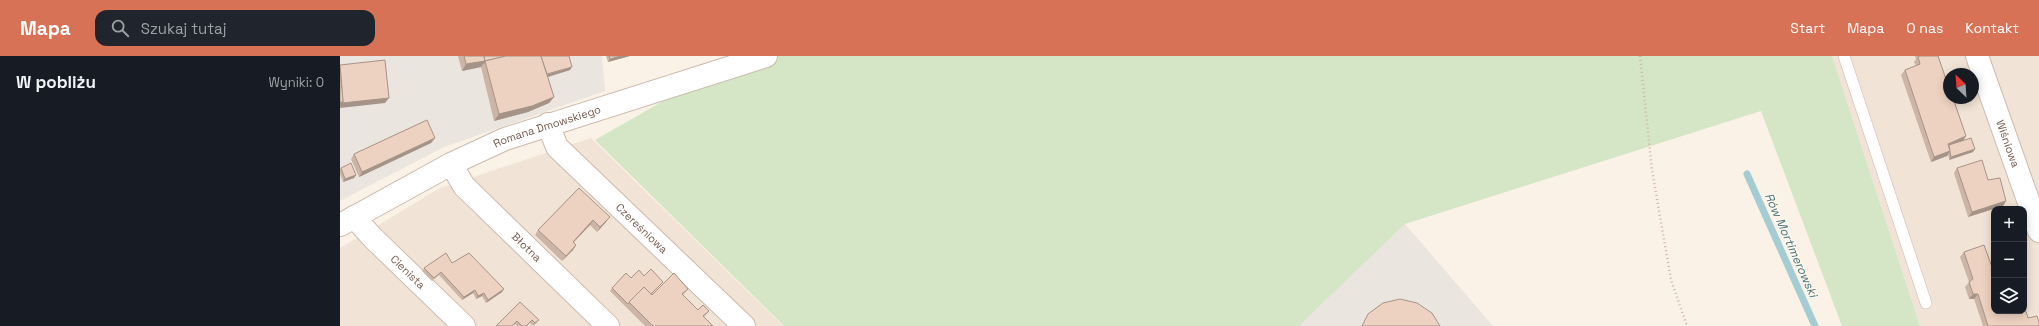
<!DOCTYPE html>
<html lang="pl">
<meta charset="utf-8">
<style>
:root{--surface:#171b24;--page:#20242c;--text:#f1f3f6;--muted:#9ea1a6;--line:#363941;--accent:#d87257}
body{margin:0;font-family:"Space Grotesk",sans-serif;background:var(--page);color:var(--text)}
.controls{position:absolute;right:12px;bottom:12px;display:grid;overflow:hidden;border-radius:8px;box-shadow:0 2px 10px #0003}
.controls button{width:36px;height:36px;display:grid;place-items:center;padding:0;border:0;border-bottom:1px solid var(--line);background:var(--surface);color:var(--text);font:20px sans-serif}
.compass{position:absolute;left:1603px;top:12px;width:36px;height:36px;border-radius:50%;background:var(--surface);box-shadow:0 2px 10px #0003;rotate:335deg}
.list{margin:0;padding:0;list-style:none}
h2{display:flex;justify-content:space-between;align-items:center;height:52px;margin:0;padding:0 16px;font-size:17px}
h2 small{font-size:13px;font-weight:400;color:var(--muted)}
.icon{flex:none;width:22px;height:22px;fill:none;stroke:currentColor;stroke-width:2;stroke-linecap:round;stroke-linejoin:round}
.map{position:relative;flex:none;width:1699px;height:270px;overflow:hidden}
header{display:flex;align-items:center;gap:24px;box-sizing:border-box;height:56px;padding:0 20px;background:var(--accent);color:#fff}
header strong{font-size:19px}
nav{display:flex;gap:22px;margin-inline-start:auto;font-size:14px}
.search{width:280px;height:36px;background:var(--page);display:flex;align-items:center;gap:10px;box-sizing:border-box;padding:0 14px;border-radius:12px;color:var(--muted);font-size:15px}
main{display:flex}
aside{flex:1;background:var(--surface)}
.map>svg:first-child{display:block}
.residential{fill:#f1e4d6;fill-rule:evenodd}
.industrial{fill:#ebe5e0}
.green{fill:#d4e6c6}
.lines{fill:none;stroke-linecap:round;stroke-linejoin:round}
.stream{stroke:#a4ccd2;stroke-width:7}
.lane-casing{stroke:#cbbaae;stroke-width:12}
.street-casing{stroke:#cbbaae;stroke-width:24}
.path{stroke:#d2b5a4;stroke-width:2.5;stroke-dasharray:1 3;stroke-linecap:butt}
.lane{stroke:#fff;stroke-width:11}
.street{stroke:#fff;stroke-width:22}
.wall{fill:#ccb5a6}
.shaded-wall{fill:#a69387}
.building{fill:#edd2c1;stroke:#a69387}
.labels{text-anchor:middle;stroke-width:3;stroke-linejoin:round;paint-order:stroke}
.street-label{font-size:11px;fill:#715a4e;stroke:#fdf6ec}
.water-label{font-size:12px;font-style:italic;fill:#46737b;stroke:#fdf6ec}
</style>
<header>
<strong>Mapa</strong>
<div class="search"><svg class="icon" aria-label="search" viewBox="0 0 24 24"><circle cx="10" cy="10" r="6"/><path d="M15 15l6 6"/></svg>Szukaj tutaj</div>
<nav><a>Start</a><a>Mapa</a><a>O nas</a><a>Kontakt</a></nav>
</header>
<main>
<aside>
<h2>W pobliżu<small>Wyniki: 0</small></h2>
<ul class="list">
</ul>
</aside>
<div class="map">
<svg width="1699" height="270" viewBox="0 0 1699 270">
<rect width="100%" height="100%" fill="#faf2e6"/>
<g class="residential">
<path d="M1492,0H1699V270H1580ZM1609,18H1633V42H1609ZM1654,153H1684V255H1654Z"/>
<path d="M251,82L443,270H0V192L100,132Z"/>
</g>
<g class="industrial">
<path d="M0,0H262L265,35L104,91L0,145Z"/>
<path d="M1065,168L1153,270H959Z"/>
</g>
<path class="green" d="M402,0H1492L1580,270H1502L1421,55L1065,168L959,270H444L255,84Z"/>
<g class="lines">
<path class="stream" d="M1407,118L1475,270"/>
<g class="lane-casing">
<path id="lane" d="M1504,0L1586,247"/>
</g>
<g class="street-casing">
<g id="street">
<path id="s1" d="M1637,0L1699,175"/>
<path id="s2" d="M208,68L217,91L404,270"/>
<path id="s3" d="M111,108L124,130L268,270"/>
<path id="s4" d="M14,161L32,181L124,270"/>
<path id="s5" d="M0,169L111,108L165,83L426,0"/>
</g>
</g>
<path class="path" d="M1300,0L1312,114L1331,224L1347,270"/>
<use href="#lane" class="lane"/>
<use href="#street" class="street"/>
</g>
<g class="wall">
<path d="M118,0H163V1L230,14L208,21L214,41L209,47L188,56L154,65L141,11L122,15Z"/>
<path d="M266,0H290L268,6Z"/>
<path d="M1575,0H1598L1626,80L1623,84L1633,96L1609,104L1608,99L1607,100L1591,106L1561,19L1565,14L1576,10L1574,6L1576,3Z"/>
<path d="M95,82L91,87L19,121L11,103L14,98Z"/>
<path d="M1,112L16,119L14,122L3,126L0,118V113Z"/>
<path d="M1617,112L1648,124L1666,145L1663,150L1628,161L1614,117Z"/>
<path d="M239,132L266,166L257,176L250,169L234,186L236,189L233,194L222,205L195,179L198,174Z"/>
<path d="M1624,196L1652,211L1688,262L1699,270H1643L1634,243H1629L1625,231L1629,226L1620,201Z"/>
<path d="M112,207L162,236L146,247L142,240L136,243L133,237L122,244L99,219L92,225L82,215L84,212Z"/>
<path d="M304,220L321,228L312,238V239L348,233L343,239L358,254L369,255L364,261L373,270H305L270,235L272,232L291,222Z"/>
<path d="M180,246L197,267L193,270L190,267L187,270H177L175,268L173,270H156Z"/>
</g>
<g class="shaded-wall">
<path d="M281,0H290L268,6L270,3Z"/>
<path d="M145,5L141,11L122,15L126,8Z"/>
<path d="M232,11L230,14L204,22L206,19Z"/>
<path d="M214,41L209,47L188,56L154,65L159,58Z"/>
<path d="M49,42L45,47L0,52V46Z"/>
<path d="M1626,80L1623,85L1607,89L1608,88Z"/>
<path d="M95,82L91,87L19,121L22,116Z"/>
<path d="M1635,93L1633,96L1609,104L1611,101Z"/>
<path d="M1610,95L1607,100L1591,106L1594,101Z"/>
<path d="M16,119L14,122L3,126L5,123Z"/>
<path d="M1666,145L1663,150L1628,161L1632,156Z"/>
<path d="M270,161L266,166L257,176L260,171Z"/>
<path d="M253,164L250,169L229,191L233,186Z"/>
<path d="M236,189L233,194L222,205L226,200Z"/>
<path d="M164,233L162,236L146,247L148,244Z"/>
<path d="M135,234L133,237L122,244L124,241Z"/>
<path d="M144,237L142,240L136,243L138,240Z"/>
<path d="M1633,238H1638L1634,243H1629Z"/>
</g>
<g class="building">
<path d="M124,0H144L145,5L126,8Z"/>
<path d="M144,0H163V1L145,5L143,8L145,5Z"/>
<path d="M166,0H201L214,41L192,50L159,58L145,5Z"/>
<path d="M201,0H229L232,11L207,18Z"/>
<path d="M269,0H281L270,3Z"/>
<path d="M1580,0H1598L1609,32V42H1613L1626,80L1608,88L1610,95L1594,101L1565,14L1580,8L1578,1Z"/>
<path d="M45,4L49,42L2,47L3,46L0,9Z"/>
<path d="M0,12L3,46H0Z"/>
<path d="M87,64L95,82L22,116L14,98Z"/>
<path d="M1631,82L1635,93L1611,101L1610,96V95L1609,89Z"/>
<path d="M1642,104L1648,124L1660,122L1666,145L1632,156L1617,112Z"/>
<path d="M11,107L16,119L5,123L1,112Z"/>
<path d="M239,132L270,161L260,171L253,164L233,186L236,189L226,200L198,174Z"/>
<path d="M1644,189L1652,211H1654V255H1684V249L1688,262L1697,260L1699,266V270H1648L1638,238H1633L1629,226L1633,223L1624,196Z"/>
<path d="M106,197L112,207L129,197L164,233L148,244L144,237L138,240L135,234L124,241L101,216L94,222L84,212Z"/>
<path d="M311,213L323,226L311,238L304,231L288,248L272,232L286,217L291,222L299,214L304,220Z"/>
<path d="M334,217L348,233L342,238L358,254L363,249L369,255L363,260L373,270H313L289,246L304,231L312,239Z"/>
<path d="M1060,243L1077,247L1092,257L1100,270H1022L1028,258L1043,247Z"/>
<path d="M180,246L199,264L195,267L192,264L186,270H182L177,265L172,270H156Z"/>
</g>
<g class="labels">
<g class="street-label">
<text dy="4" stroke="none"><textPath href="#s5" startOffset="230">Romana Dmowskiego</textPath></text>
<text dy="4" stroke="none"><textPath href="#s1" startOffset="93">Wiśniowa</textPath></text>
<text dy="4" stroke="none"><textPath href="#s2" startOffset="142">Czereśniowa</textPath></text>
<text dy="4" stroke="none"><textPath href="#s3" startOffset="113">Błotna</textPath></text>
<text dy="4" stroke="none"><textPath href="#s4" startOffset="77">Cienista</textPath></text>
</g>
<g class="water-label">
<text transform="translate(1451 189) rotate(66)" y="4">Rów Mortimerowski</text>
</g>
</g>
</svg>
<div class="controls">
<button>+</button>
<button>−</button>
<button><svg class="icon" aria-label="layers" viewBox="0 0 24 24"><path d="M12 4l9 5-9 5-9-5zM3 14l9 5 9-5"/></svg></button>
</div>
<svg class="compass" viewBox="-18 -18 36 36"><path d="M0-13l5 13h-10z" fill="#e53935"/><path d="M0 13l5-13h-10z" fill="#9ea1a6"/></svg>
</div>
</main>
